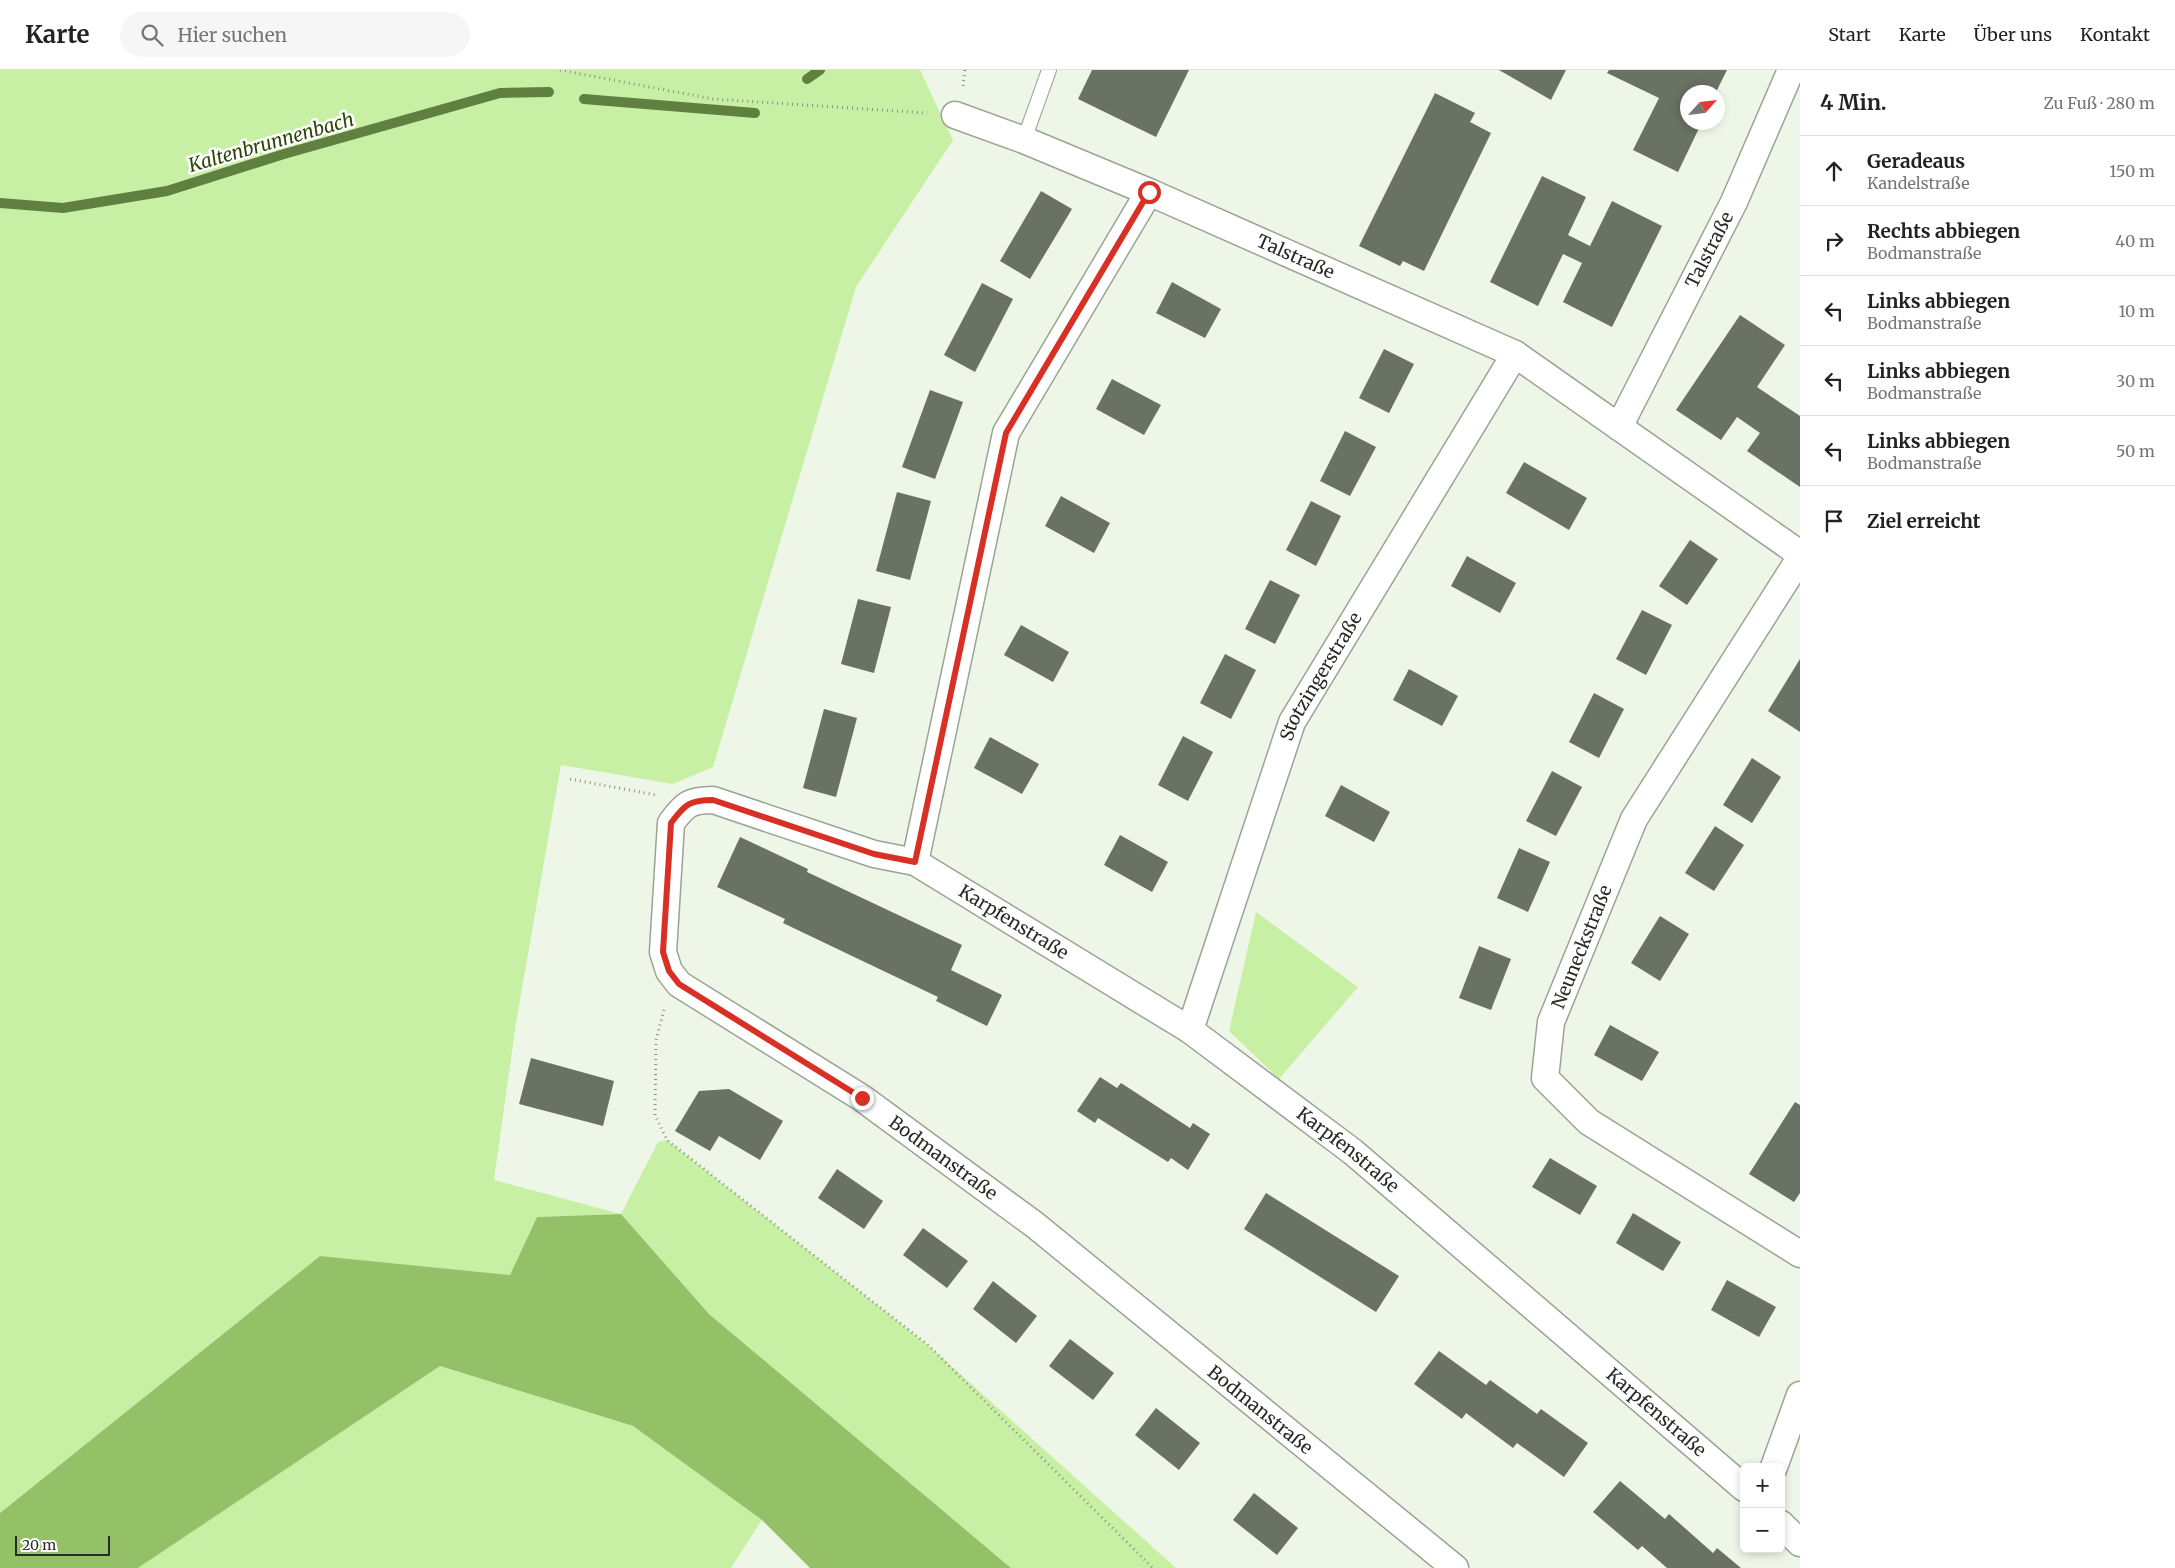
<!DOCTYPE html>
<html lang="de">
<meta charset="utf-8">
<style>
:root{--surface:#fff;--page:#f6f6f6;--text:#222;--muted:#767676;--line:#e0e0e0}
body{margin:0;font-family:Merriweather,serif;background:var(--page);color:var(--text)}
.controls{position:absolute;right:15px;bottom:15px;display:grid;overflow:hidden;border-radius:8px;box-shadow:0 2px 8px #0003}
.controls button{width:45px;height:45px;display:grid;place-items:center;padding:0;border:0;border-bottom:1px solid var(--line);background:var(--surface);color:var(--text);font:25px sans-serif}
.compass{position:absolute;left:1680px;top:15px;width:45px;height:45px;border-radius:50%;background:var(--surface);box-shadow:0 2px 8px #0003;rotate:63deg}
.scale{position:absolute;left:15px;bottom:12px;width:95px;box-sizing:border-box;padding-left:5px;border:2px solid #272b25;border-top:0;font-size:14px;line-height:18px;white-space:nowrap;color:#272b25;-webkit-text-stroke:4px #fff;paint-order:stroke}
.stop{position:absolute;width:15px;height:15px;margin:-11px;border:4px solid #d93025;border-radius:50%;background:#fff}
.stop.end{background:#d93025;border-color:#fff;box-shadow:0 1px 5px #0008}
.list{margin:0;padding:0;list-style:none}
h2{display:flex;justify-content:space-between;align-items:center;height:65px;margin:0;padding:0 20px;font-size:21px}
h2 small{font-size:16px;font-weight:400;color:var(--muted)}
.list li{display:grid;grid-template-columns:32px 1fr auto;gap:15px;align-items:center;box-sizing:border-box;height:70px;padding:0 20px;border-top:1px solid var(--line)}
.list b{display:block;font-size:19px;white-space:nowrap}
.list p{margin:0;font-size:16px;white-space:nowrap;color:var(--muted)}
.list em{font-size:16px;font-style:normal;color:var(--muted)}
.icon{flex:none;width:28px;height:28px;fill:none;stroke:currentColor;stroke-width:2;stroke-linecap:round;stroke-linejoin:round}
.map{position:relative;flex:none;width:1800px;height:1498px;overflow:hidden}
header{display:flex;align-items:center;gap:30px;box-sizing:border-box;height:70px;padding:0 25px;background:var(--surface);border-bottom:1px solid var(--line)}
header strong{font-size:24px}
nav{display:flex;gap:28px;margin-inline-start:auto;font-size:18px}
.search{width:350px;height:45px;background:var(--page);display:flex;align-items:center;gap:12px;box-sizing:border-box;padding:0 18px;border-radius:28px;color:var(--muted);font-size:19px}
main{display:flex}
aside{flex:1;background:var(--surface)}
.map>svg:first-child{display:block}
.green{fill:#c8f0a5}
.forest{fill:#94c167}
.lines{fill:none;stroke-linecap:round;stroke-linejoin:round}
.stream{stroke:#608040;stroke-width:10}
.building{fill:#6a7264}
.service-casing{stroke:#9ba394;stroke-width:16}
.minor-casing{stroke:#9ba394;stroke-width:29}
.path{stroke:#8a9186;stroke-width:3;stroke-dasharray:1 4;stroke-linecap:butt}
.service{stroke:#fff;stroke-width:14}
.minor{stroke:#fff;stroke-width:26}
.route{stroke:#d93025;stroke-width:6}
.labels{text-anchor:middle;stroke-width:5;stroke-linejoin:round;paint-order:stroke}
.street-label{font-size:18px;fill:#272b25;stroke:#fff}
.water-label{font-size:19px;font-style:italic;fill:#2c4705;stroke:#fff}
</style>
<header>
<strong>Karte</strong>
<div class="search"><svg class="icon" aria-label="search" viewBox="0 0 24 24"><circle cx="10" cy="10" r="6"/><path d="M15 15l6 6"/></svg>Hier suchen</div>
<nav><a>Start</a><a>Karte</a><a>Über uns</a><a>Kontakt</a></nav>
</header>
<main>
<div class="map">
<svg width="1800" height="1498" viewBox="0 0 1800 1498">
<rect width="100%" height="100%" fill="#eef7e7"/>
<g class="green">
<path d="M0,0H920L953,70L856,217L713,697L673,714L561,695L516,953L494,1110L621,1144L658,1072L667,1070L928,1275L1176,1498H1011L709,1244L621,1144L537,1147L510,1205L320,1186L0,1443Z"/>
<path d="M1256,842L1358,917L1279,1009L1229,961Z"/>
<path d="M440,1296L633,1356L762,1450L731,1498H138Z"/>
</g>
<path class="forest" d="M621,1144L709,1244L1011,1498H810L762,1450L633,1356L440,1296L138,1498H0V1443L320,1186L510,1205L537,1147Z"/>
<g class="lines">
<g class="stream">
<path d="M807,9L820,0"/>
<path d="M584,29L755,43"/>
<path d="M0,133L63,138L167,121L284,84L500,23L549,22"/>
</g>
</g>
<g class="building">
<path d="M1092,0H1189L1156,67L1078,29Z"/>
<path d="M1499,0H1566L1551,30Z"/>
<path d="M1609,0H1727L1716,22H1688V52H1702L1678,102L1633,80L1659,28L1607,3Z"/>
<path d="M1435,23L1475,43L1470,52L1491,63L1424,201L1403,191L1400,196L1359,176Z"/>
<path d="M1542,106L1586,127L1568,165L1590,176L1612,131L1662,156L1612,257L1563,232L1582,193L1563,184L1538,236L1490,212Z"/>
<path d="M1041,121L1072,139L1030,209L1000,191Z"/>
<path d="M1172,212L1221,239L1205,268L1156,243Z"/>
<path d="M982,213L1013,229L975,302L944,285Z"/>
<path d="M1740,245L1785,275L1757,317L1800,346V417L1747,381L1760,363L1737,347L1721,370L1676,340Z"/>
<path d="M1384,279L1414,294L1389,343L1359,328Z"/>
<path d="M1112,309L1161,335L1144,365L1096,339Z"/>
<path d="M930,320L963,332L935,409L902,397Z"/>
<path d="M1345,361L1376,377L1350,426L1320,411Z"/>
<path d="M1524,392L1587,428L1569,460L1506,423Z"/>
<path d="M897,422L931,431L910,510L876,501Z"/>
<path d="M1061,426L1110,453L1094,483L1045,456Z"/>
<path d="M1311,431L1341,446L1316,496L1286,480Z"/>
<path d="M1690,470L1718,489L1687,535L1659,516Z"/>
<path d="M1467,486L1516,513L1500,543L1451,516Z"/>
<path d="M1270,510L1300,525L1275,574L1245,559Z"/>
<path d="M858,529L891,537L874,603L841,594Z"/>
<path d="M1642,540L1672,555L1646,605L1616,589Z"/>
<path d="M1021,555L1069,582L1053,612L1004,585Z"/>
<path d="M1225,584L1256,600L1231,649L1200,633Z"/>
<path d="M1800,589V662L1768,641Z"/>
<path d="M1409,599L1458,626L1442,656L1393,630Z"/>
<path d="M1594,623L1624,639L1599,688L1569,672Z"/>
<path d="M824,639L857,648L836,727L803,718Z"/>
<path d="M1183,666L1213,682L1188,731L1158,715Z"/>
<path d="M990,667L1039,694L1022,724L974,698Z"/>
<path d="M1752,688L1781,707L1752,753L1723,735Z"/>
<path d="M1552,701L1582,717L1556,766L1526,751Z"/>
<path d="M1341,715L1390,742L1374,772L1325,746Z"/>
<path d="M1715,756L1744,775L1714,821L1685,803Z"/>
<path d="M1120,765L1168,792L1152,822L1104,795Z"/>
<path d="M740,767L808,799L807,802L962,875L951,900L1002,925L987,956L936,931L938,927L783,853L785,849L717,817Z"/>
<path d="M1519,778L1550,792L1528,842L1497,828Z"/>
<path d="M1660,846L1689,864L1660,911L1631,893Z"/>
<path d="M1479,876L1511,889L1491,940L1459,928Z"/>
<path d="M1610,955L1659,982L1642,1011L1594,985Z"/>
<path d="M531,988L614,1011L603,1056L519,1034Z"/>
<path d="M1100,1007L1117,1018L1121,1013L1190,1058L1193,1053L1210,1064L1188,1100L1171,1088L1168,1092L1098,1048L1095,1053L1077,1041Z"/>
<path d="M729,1019L783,1051L760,1090L719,1066L710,1081L675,1061L699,1021Z"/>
<path d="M1795,1032L1800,1035V1123L1794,1132L1749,1104Z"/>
<path d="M1550,1088L1597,1116L1580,1145L1532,1117Z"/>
<path d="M837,1099L883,1131L864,1159L818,1128Z"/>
<path d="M1266,1123L1399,1206L1376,1242L1244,1159Z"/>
<path d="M1633,1143L1681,1172L1663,1201L1616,1173Z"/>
<path d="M923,1158L968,1191L947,1218L903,1185Z"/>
<path d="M1727,1210L1776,1237L1759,1267L1711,1240Z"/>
<path d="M993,1211L1037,1246L1016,1273L973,1239Z"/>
<path d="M1070,1269L1114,1303L1093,1330L1049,1296Z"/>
<path d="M1439,1281L1486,1315L1490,1310L1537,1344L1541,1339L1588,1373L1564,1407L1517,1373L1513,1378L1466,1343L1462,1349L1414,1314Z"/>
<path d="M1156,1338L1200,1373L1179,1400L1135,1365Z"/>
<path d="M1620,1411L1665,1449L1669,1444L1713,1483L1717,1478L1741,1498H1667L1642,1476L1638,1480L1593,1442Z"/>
<path d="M1254,1423L1298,1458L1277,1485L1233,1450Z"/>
</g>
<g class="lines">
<g class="service-casing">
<path id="service" d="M1024,70L1049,0"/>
</g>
<g class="minor-casing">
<g id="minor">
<path id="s1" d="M955,45L1024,70L1149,122L1515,284L1800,484"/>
<path id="s2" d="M1619,357L1734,132L1791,0"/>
<path d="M1800,488L1634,749L1551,952L1545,1008L1589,1052L1800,1184"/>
<path d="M915,792L1006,363L1149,122"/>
<path id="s3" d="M1190,960L1292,652L1515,284"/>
<path d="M1774,1397L1800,1325"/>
<path d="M1781,1454L1800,1473"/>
<path id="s4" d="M1455,1498L1035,1155L862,1028L679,914L669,901L663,882L671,753C685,734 690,730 713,730L874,784L915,792L1190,960L1353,1082L1744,1418"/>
</g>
</g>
<g class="path">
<path d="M560,0L713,29L927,43"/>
<path d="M963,16L965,0"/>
<path d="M570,709L656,725"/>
<path d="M664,940L656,970L655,1045L667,1070L928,1275L1153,1498"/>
</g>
<use href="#service" class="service"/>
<use href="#minor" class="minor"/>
</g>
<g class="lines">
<path class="route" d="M862,1028L679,914L669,901L663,882L671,753C685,734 690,730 713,730L874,784L915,792L1006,363L1149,122"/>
</g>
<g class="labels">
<g class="street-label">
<text dy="6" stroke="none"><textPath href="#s2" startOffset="199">Talstraße</textPath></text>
<text dy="6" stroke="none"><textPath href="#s1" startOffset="369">Talstraße</textPath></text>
<text dy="6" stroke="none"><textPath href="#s3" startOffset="378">Stotzingerstraße</textPath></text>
<text dy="6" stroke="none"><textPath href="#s4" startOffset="1516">Karpfenstraße</textPath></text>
<text transform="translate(1582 877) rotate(-68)" y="6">Neuneckstraße</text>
<text dy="6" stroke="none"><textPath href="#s4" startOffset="1921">Karpfenstraße</textPath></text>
<text transform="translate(943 1088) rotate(36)" y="6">Bodmanstraße</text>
<text transform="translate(1260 1340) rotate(39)" y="6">Bodmanstraße</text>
<text dy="6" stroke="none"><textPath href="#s4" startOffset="2326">Karpfenstraße</textPath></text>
</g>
<g class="water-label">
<text transform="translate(271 72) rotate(-16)" y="7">Kaltenbrunnenbach</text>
</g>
</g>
</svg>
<div class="controls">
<button>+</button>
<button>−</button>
</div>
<svg class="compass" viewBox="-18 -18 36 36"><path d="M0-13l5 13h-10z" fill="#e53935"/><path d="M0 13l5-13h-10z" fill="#767676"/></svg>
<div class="scale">20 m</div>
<div class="stop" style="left:1149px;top:122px"></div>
<div class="stop end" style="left:862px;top:1028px"></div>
</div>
<aside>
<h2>4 Min.<small>Zu Fuß · 280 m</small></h2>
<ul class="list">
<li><svg class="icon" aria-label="ahead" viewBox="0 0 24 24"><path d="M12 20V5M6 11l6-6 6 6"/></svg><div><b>Geradeaus</b><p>Kandelstraße</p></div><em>150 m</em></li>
<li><svg class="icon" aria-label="right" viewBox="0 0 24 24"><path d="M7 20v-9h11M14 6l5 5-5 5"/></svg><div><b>Rechts abbiegen</b><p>Bodmanstraße</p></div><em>40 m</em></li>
<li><svg class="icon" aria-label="left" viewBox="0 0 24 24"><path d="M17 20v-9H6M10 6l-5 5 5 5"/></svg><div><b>Links abbiegen</b><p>Bodmanstraße</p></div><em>10 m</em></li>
<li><svg class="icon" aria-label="left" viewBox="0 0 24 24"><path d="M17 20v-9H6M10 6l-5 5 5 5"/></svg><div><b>Links abbiegen</b><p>Bodmanstraße</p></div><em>30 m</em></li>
<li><svg class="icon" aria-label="left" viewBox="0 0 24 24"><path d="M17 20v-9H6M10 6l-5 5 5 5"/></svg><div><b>Links abbiegen</b><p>Bodmanstraße</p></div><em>50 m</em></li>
<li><svg class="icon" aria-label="arrive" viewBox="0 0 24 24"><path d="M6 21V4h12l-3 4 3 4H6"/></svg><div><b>Ziel erreicht</b></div></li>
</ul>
</aside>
</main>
